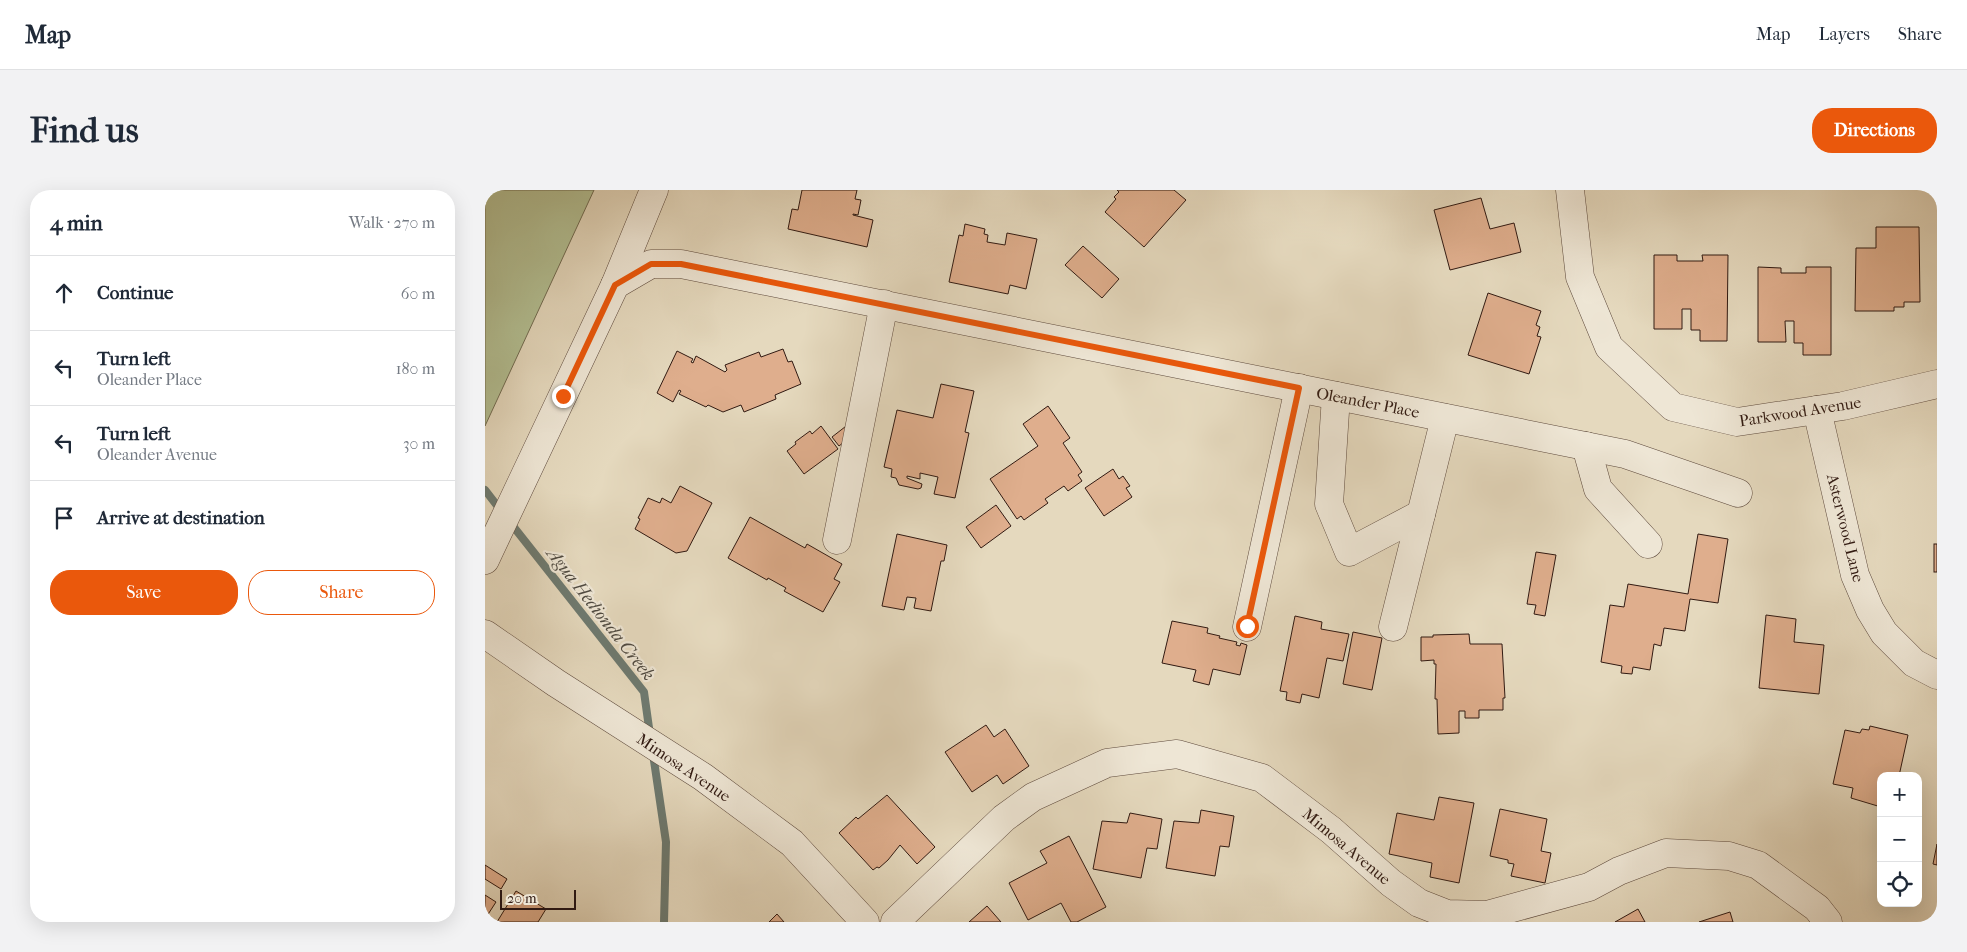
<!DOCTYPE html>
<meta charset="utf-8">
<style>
:root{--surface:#fff;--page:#f2f2f3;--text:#1f2937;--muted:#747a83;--line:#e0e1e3;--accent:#ea580c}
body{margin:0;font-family:"IM FELL French Canon",serif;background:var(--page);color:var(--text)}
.controls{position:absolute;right:15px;bottom:15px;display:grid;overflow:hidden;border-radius:10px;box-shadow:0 5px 20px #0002}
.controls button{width:45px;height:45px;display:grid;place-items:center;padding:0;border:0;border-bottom:1px solid var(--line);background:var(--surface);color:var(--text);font:25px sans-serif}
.scale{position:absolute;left:15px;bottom:12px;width:76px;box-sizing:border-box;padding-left:5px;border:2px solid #311a12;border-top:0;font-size:14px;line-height:18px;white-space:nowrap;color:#311a12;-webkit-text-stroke:4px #eee6d5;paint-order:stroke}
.stop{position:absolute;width:15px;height:15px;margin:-11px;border:4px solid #ea580c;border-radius:50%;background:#fff}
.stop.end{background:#ea580c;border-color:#fff;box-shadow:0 1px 5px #0008}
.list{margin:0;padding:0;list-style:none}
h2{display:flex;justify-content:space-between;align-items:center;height:65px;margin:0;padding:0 20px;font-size:21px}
h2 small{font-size:16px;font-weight:400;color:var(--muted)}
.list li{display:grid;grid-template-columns:32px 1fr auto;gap:15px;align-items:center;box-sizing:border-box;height:75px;padding:0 20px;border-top:1px solid var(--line)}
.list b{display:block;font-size:19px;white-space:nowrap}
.list p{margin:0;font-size:16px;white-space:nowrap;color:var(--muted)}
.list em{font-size:16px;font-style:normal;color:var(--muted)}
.actions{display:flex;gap:10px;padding:15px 20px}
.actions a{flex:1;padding:11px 0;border:1px solid var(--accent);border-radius:20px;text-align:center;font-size:18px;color:var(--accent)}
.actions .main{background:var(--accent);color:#fff}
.icon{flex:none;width:28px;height:28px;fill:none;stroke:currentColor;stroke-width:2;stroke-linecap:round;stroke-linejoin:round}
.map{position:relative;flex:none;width:1452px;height:732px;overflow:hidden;border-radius:20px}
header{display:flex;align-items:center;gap:30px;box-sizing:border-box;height:70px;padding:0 25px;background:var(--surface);border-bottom:1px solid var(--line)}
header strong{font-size:24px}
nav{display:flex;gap:28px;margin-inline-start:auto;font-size:18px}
.intro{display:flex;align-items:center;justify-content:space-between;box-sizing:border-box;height:120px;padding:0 30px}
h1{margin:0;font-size:35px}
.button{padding:12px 22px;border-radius:20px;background:var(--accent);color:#fff;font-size:18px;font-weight:700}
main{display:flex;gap:30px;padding:0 30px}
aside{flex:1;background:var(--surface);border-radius:20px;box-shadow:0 5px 20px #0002}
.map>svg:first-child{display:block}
.green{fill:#b3bf93;stroke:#726c52}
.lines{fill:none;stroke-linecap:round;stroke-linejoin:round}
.stream{stroke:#6e7a70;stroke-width:8}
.building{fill:#dfae8d;stroke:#311a12}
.minor-casing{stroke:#5e4a3d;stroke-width:29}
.minor{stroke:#eee6d5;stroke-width:28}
.route{stroke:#ea580c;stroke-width:6}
.labels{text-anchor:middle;stroke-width:4.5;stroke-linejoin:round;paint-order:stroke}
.street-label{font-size:16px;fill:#311a12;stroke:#eee6d5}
.water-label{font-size:18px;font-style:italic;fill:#4f4a41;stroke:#eee6d5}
</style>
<header>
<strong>Map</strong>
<nav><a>Map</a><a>Layers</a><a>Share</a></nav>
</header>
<div class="intro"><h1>Find us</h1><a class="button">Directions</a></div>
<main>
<aside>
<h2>4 min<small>Walk · 270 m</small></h2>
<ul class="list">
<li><svg class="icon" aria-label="ahead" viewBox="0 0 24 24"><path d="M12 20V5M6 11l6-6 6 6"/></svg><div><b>Continue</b></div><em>60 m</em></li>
<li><svg class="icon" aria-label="left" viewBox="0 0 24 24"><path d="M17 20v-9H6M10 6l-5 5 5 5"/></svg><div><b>Turn left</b><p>Oleander Place</p></div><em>180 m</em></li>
<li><svg class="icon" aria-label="left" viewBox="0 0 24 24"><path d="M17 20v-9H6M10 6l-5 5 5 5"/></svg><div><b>Turn left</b><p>Oleander Avenue</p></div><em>30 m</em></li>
<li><svg class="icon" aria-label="arrive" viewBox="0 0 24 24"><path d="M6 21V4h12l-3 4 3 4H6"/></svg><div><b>Arrive at destination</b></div></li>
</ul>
<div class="actions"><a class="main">Save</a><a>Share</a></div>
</aside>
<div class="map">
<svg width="1452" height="732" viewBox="0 0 1452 732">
<rect width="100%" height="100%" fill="#e5d9be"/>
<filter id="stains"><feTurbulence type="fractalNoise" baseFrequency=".004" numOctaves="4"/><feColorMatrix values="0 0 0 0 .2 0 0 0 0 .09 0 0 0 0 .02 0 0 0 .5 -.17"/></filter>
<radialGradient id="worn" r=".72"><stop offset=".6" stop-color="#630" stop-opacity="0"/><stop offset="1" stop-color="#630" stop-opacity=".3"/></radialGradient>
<path class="green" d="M0,0H109L0,236Z"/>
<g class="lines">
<g class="stream">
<path d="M0,300L17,322"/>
<path d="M24,331L159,502L165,545"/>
<path d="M168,564L181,652L179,732"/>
</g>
</g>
<g class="building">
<path d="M317,0H372L370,9L376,10L373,25L368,24V25L388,30L382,57L303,39L307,19L313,20Z"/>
<path d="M632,0H689L701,10L659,57L620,22L631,9L629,7L634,2Z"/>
<path d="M996,8L1005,39L1029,33L1036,62L965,80L949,20Z"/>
<path d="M480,34L500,39L499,44L503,45L502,52L520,55L522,43L552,49L541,99L525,95L523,104L464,92L474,45L478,46Z"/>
<path d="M1391,37H1434L1435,112H1419V117H1409V121H1370L1371,58H1391Z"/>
<path d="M598,56L634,89L617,108L580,75Z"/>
<path d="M1169,65H1192V71H1218L1217,65H1243L1242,151H1215V140H1206V119H1197V139H1169Z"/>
<path d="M1273,77L1296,78V83H1321V77H1346V165H1318V153H1309V131H1300L1301,152H1273Z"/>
<path d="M1003,103L1056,121L1051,135L1055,137L1052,146L1056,147L1044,184L983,165Z"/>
<path d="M298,159L303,172L307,171L316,194L290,205L291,209L259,222L256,215L238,222L223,215L221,217L194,204L196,201L194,200L188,212L172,203L192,161L208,169L206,172L208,173L211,166L240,182L242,180L240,175L274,162L276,167Z"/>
<path d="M456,194L489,201L480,242L484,243L470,308L449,304L453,287L435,283V289L422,286V288L437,294L436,298L433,299L414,295L411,288L406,287L407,279L399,277L412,220L448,228Z"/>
<path d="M563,216L585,248L578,253L597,282L593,285L597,291L583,301L579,296L560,309L563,313L539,330L536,326L532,329L505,289L553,256L538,234Z"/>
<path d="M365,233L372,242L354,256L347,247Z"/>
<path d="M336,236L353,259L319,284L302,261L311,254L310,252L325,241L327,244Z"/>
<path d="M628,279L634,289L638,286L645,296L641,298L647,307L619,326L600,298Z"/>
<path d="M195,296L227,313L202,361L191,363L150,339L155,329L153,328L163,308L175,313L177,308L186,313Z"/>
<path d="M511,315L526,336L496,358L481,337Z"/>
<path d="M265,327L320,358L322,354L357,374L349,389L355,392L338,422L299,401L301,398L283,388L282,390L243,368Z"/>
<path d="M412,344L462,355L459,371H456L446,421L429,418L431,408L422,407L419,420L397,416Z"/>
<path d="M1213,344L1243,349L1233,413L1205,409L1200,441L1179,438L1176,456L1169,454L1165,480L1148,477L1147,484L1136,483L1137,476L1116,472L1125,415L1139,417L1143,394L1203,404Z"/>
<rect x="1449" y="354" width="3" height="28"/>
<path d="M1051,362L1071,365L1060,426L1049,424L1051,415L1042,414Z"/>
<path d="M1281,425L1311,429L1309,452L1339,455L1334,504L1274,498Z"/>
<path d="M810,426L837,432L836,439L864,444L858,471L842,468L834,508L817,504L815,513L801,510L802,502L795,501Z"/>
<path d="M687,431L723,438L722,443L735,446L734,448L752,452L751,455L755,456L756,453L762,455L755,485L728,479L724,495L708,491L711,480L677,473Z"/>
<path d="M868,442L897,448L887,500L858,494Z"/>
<path d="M984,444L985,454H1017L1020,508H1018V520H994V528H980V521H974V543L953,544L952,509H950L951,474H949V470L936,471V447H948V445Z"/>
<path d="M501,535L509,547L520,539L544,576L518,594L512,585L487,602L460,562Z"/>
<path d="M1385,536L1423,545L1414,586H1396V617L1366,608L1368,598L1348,594L1360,540L1375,543L1377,539L1384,540Z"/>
<path d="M402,605L450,657L432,674L415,655L403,670L394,678L392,677L388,680L354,643L371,627L373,629Z"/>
<path d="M954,607L989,613L974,693L945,687L947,673L904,664L912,623L949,630Z"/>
<path d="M1015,619L1062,629L1056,661L1066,663L1060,693L1026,686L1029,674L1023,673V670L1005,666Z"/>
<path d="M716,620L749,626L744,657L735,656L730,686L681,678L689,631L714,633Z"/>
<path d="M645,623L677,629L672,659L662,658L656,688L608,679L617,631L642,633Z"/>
<path d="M584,646L621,717L592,732H586L576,713L543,730L524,693L562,673L555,661Z"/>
<path d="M1452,654V675L1448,674Z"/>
<path d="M0,675L22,689L16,699L0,689Z"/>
<path d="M31,701L61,719L53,732H12Z"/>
<path d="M0,705L11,712L0,729Z"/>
<path d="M502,716L516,732H484Z"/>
<path d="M1153,719L1160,732H1130Z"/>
<path d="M1245,722L1248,732H1214Z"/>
<path d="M292,724L299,732H284Z"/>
</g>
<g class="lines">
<g class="minor-casing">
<g id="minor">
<path d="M1085,0L1095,87L1124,157L1188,217L1252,232L1358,216L1452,194"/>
<path d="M130,95L166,74H196L1140,264L1253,303"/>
<path d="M851,206L844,314L864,362L936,324"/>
<path d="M1332,220L1370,385L1385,420L1399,443L1429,473L1452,485"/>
<path d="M1101,256L1113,299L1163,354"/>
<path d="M352,350L399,114"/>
<path d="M0,370L130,95L169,0"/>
<path d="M762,437L814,198"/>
<path d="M908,437L960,228"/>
<path d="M0,444L71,493L218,587L307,653L380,732"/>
<path d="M410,732L519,628L548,607L622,573L692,564L777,588L846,640L906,693L934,713L962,724L1002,725L1104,697L1134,681L1181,663L1244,666L1273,675L1332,718L1343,732"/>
</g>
</g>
<use href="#minor" class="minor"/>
</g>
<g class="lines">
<path class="route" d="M78,206L130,95L166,74H196L814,198L762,436"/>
</g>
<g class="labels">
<g class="street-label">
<text transform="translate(883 212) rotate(11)" y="6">Oleander Place</text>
<text transform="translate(1315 221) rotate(-9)" y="6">Parkwood Avenue</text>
<text transform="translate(1361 338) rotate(76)" y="6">Asterwood Lane</text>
<text transform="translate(199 577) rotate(34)" y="6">Mimosa Avenue</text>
<text transform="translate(862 656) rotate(40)" y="6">Mimosa Avenue</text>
</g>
<g class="water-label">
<text transform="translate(116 424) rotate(52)" y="6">Agua Hedionda Creek</text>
</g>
</g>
<rect width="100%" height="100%" filter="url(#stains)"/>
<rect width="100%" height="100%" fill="url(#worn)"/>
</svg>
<div class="controls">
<button>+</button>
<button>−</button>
<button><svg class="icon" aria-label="locate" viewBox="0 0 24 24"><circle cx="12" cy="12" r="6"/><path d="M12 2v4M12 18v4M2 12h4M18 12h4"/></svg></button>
</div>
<div class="scale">20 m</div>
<div class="stop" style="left:762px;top:436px"></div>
<div class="stop end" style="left:78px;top:206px"></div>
</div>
</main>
